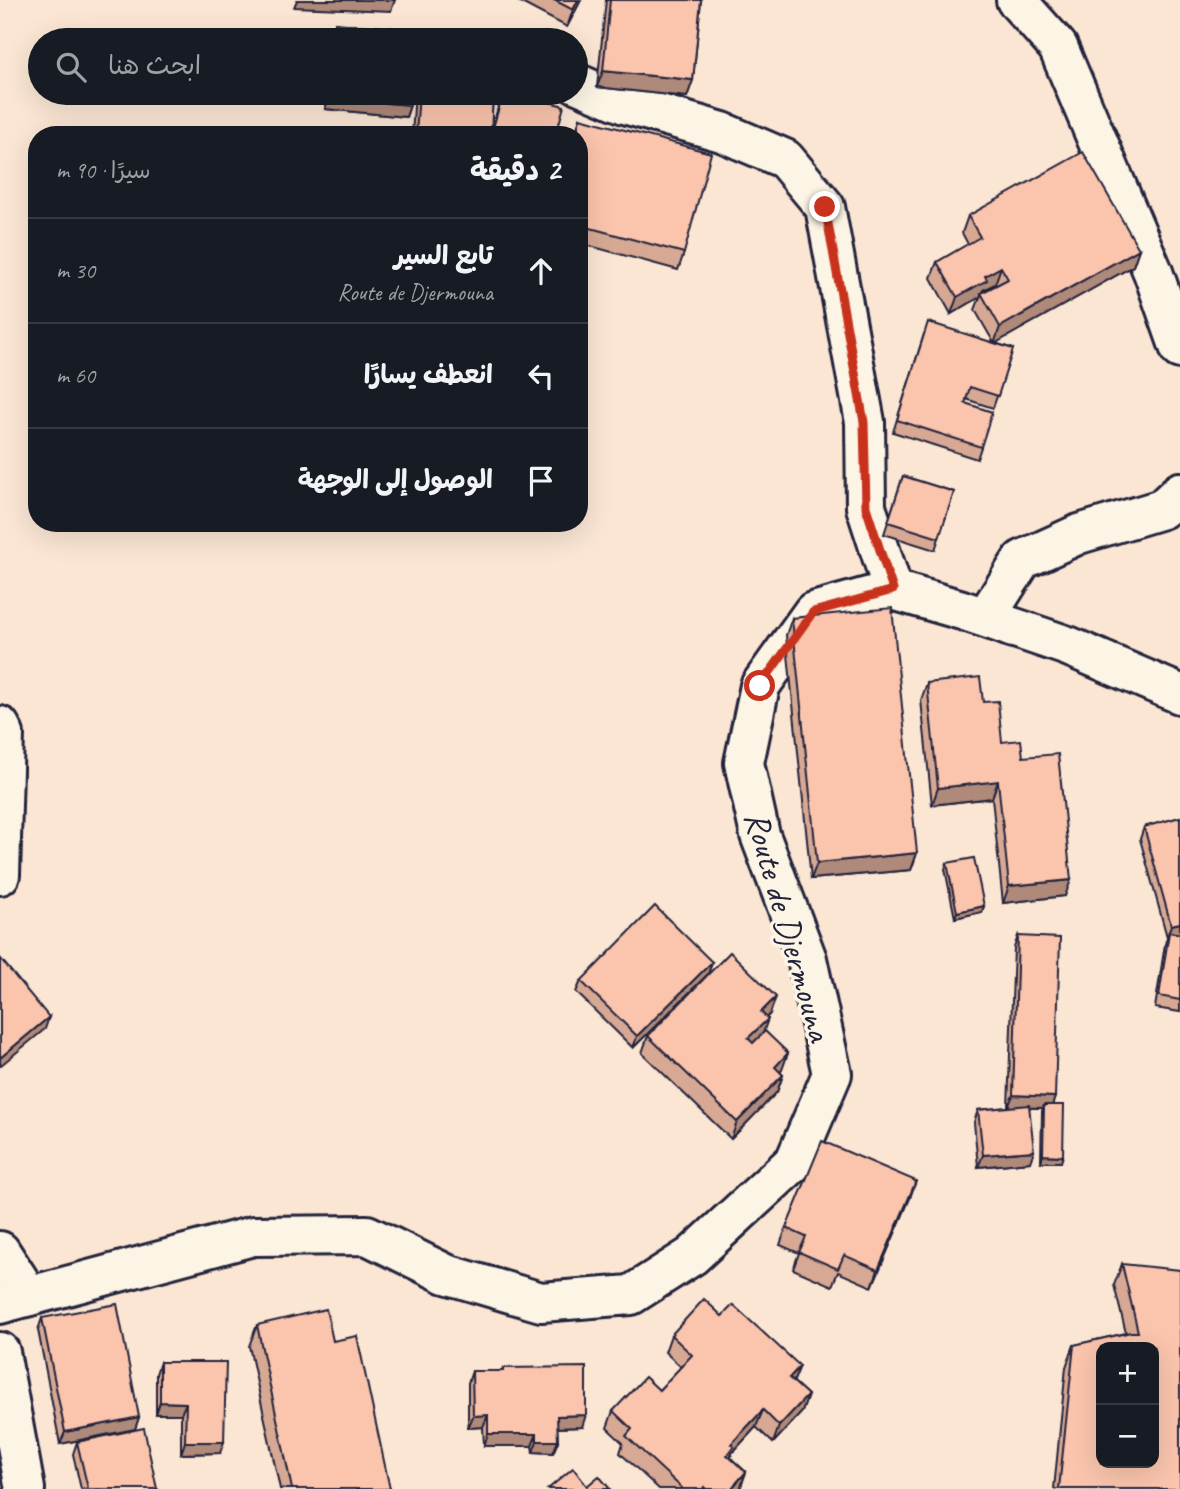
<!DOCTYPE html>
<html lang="ar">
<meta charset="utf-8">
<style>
:root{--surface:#171b24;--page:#242831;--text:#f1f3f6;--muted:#9ea1a6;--line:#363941}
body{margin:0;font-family:Caveat,"Playpen Sans Arabic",sans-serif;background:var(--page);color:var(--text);direction:rtl}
.controls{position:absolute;right:21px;bottom:21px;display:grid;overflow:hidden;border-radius:14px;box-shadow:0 7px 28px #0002}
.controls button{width:63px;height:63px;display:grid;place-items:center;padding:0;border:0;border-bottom:2px solid var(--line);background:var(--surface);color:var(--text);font:35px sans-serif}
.stop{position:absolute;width:21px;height:21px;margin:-16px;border:5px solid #c8321e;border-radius:50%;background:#fff}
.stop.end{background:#c8321e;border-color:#fff;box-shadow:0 2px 7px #0008}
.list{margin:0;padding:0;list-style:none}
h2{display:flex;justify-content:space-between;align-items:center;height:91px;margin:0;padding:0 28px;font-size:30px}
h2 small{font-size:23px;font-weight:400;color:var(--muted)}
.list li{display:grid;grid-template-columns:46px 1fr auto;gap:21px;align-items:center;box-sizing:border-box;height:105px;padding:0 28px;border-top:2px solid var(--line)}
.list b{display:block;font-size:26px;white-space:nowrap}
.list p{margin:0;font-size:23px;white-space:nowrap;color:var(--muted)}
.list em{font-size:23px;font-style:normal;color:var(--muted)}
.icon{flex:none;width:38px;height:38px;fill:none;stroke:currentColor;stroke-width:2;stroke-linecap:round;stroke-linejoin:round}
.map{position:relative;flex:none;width:1180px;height:1489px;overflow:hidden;direction:ltr}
.search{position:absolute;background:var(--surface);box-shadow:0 7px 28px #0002;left:28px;top:28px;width:560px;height:77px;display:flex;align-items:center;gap:18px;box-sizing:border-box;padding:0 24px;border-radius:38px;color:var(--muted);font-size:26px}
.panel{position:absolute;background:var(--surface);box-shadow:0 7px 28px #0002;left:28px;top:126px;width:560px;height:406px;border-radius:28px;direction:rtl}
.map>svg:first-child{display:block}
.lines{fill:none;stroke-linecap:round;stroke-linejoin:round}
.minor-casing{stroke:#22223b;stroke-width:44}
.tertiary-casing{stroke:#22223b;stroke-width:44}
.minor{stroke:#fcf5e5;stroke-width:38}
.tertiary{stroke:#fcf5e5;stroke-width:38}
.wall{fill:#d7a995;stroke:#22223b;stroke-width:2;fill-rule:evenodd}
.shaded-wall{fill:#af8979;stroke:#22223b;stroke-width:2}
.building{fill:#fac4ad;stroke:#22223b;stroke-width:2;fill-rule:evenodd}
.route{stroke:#c8321e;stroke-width:9}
.labels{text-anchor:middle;stroke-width:7;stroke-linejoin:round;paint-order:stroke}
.street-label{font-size:35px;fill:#22223b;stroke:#fcf5e5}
</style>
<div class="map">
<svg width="1180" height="1489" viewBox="0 0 1180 1489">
<rect width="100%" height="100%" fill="#fbe6d4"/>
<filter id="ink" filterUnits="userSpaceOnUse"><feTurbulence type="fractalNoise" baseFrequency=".0143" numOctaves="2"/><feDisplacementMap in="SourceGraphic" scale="14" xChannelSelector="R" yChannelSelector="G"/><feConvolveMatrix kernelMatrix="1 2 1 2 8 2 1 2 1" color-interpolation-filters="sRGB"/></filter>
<g filter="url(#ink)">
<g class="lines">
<g class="minor-casing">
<g id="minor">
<path d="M1016,0L1058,47L1153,272L1180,349"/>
<path d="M576,83L625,104L722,132L785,159L825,207L865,422L866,507L893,590"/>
<path d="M1013,628L986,617L1022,560L1079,534L1162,509L1180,492"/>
<path d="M0,726L4,734L0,875"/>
<path d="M0,1251L29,1296"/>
<path d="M0,1352L25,1489"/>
</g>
</g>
<g class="tertiary-casing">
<path id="tertiary" d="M0,1304L253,1236L367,1235L446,1274L541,1302L631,1295L692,1256L795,1161L832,1074L807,959L760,835L744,763L760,686L813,612L893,590L962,610L1068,646L1180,694"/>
</g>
<use href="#minor" class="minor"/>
<use href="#tertiary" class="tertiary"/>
</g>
<g class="wall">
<path d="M516,0H581L567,27Z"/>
<path d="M606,0H701L693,80L687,97L597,87Z"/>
<path d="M335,23L416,40H331V35Z"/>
<path d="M326,93H411L410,105L406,117L325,109Z"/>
<path d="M415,93H493L491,132L502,93L556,135H412Z"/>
<path d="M580,118L684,253L678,270L579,243V135H575Z"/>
<path d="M968,216L1139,249L1133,266L995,343L1013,349L993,408L966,399L965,403L981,447L977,459L893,432L924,334L994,343L975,310L980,297L951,314L931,278L937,262L968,244L962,233ZM995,284L996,285L982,293L983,290Z"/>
<path d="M903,476L954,492L935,550L884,534Z"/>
<path d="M792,618L917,853L911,870L811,879L786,635Z"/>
<path d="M927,683L983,702L1002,742L1023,757L1065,896L1003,903L992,798L932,805L921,700Z"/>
<path d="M1180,817V1012L1155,1008L1165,944L1167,937L1140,839L1144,827Z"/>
<path d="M947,863L984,906L982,912L955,918L945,869Z"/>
<path d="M1018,936L1055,1097L1052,1105L1061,1162H1041L1042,1111L1043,1108H1029L1030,1162L978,1167L974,1122L978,1110L1008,1107L1014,948Z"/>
<path d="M712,962L708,974L633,1048L576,992L581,981Z"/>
<path d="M770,1014L766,1017L763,1033L788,1053L780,1072L783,1075L777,1092L731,1139L642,1053L648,1036Z"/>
<path d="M910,1198L872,1287L838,1272L832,1286L793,1269L799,1253L780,1245L786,1228Z"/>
<path d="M1122,1264L1180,1489H1054L1066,1367L1074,1345L1126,1333L1114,1285Z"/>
<path d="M42,1318L139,1417L135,1429L60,1444L38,1330Z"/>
<path d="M257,1325L333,1341L390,1489H280L249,1346Z"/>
<path d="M671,1335L794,1382L808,1395L802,1412L773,1443L756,1427L732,1453L731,1458L746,1472L740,1489H659L620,1453L623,1443L607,1428L613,1411L659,1390L681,1367L665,1352Z"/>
<path d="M160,1362L220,1453L181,1454V1414H156V1374Z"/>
<path d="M503,1368L582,1427L557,1428L558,1441L553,1453L533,1452L532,1446H484L483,1427L468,1428V1383L472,1371H502Z"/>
<path d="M77,1442L157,1489H81L73,1454Z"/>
</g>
<g class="shaded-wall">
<path d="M297,0H395L391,11L294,7Z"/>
<path d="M578,0H581L567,27L573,10Z"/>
<path d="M603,71L693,80L687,97L597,87Z"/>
<path d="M329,98L410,105L406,117L325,109Z"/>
<path d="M1139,249L1133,266L994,344L1000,327Z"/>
<path d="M1001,267L995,284L983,290L980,297L951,314L957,297L985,276Z"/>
<path d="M998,781L992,798L932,805L938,788Z"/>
<path d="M917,853L911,870L811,879L817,863Z"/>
<path d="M1071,880L1065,896L1003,903L1009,886Z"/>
<path d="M984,906L982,912L955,918L957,912Z"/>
<path d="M1180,923V934L1169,932L1167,937L1171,925Z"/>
<path d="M712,962L708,974L633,1048L637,1036Z"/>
<path d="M776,997L770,1014L755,1029L761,1012Z"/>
<path d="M49,1017L45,1029L0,1066V1058Z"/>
<path d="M768,1019L762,1036L742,1055L748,1038Z"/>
<path d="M788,1053L782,1070L769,1084L775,1067Z"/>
<path d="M783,1075L777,1092L731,1139L737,1122Z"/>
<path d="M1013,1095L1055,1097L1051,1109L1044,1105L1043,1108L1008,1107Z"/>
<path d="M1034,1151L1030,1162L978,1167L983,1155Z"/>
<path d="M1043,1155L1063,1156L1061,1162H1041Z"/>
<path d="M916,1181L910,1198L872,1287L878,1270Z"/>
<path d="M800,1366L793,1383L789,1378Z"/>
<path d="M808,1395L802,1412L773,1443L779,1426Z"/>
<path d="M160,1402L186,1403L181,1414H156Z"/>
<path d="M763,1410L756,1427L732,1453L728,1464L721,1471L731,1444Z"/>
<path d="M488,1415L483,1427L468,1428L473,1416Z"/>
<path d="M586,1415L582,1427L553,1428L557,1416Z"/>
<path d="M139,1417L135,1429L60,1444L65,1432Z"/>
<path d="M488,1434H537L532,1446H484Z"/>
<path d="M537,1441H558L553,1453L533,1452Z"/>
<path d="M185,1442H224L220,1453L181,1454Z"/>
<path d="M746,1472L740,1489H731Z"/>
</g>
<g class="building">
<path d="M554,0H578L573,10Z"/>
<path d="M610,0H701L693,80L603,71Z"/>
<path d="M335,23L417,30L416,40H334Z"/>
<path d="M329,93H411L410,105L329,98Z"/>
<path d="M419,93H493L491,135H416Z"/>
<path d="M503,93H516L564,106L556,135H491Z"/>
<path d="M580,118L711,153L684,253L579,225V135H576Z"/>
<path d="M1083,152L1139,249L1000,327L981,293L1008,279L1001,267L985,276L987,280L957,297L937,262L980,237L968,216Z"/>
<path d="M928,322L1013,349L998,396L970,387L965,403L992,412L981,447L897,420Z"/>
<path d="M903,476L954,492L939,538L888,522Z"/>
<path d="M892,608L917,853L817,863L792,618Z"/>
<path d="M980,677L983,702L998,701L1002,742L1021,740L1023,757L1058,754L1071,880L1009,886L998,781L938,788L927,683Z"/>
<path d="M1180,817V923L1171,925L1144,827Z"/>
<path d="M974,858L984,906L957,912L947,863Z"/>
<path d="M655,906L712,962L637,1036L581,981Z"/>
<path d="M1169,932L1180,934V1000L1159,996Z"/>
<path d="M1018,936L1060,938L1055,1097L1013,1095Z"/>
<path d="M730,952L776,997L761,1012L768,1019L748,1038L753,1043L765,1031L788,1053L775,1067L783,1075L737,1122L648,1036Z"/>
<path d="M0,958L49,1017L0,1058Z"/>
<path d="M1029,1105L1034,1151L983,1155L978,1110Z"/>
<path d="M1044,1105H1064L1063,1156L1043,1155Z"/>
<path d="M822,1141L916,1181L878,1270L844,1255L838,1269L799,1252L806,1237L786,1228Z"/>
<path d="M1122,1264L1180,1270V1489H1059L1074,1345L1131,1332H1138ZM1101,1347H1154V1463H1101Z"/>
<path d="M704,1299L722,1316L733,1305L800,1366L789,1378L808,1395L779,1426L763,1410L731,1444L734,1447L727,1455L746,1472L731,1489H706L704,1487L703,1489H683L626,1436L632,1429L613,1411L645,1377L659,1390L692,1355L671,1335Z"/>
<path d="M117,1304L139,1417L65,1432L42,1318Z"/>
<path d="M326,1309L333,1341L357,1336L390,1489H292L257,1325Z"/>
<path d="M160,1362H226L224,1442H185L186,1403L160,1402Z"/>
<path d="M586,1367V1415L557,1416L558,1441H537V1434H488V1415L473,1416L472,1371H503V1368Z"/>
<path d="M144,1428L157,1489H88L77,1442Z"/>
<path d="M573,1468L587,1486L599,1476L610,1489H548Z"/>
</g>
</g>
<g class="lines" filter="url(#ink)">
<path class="route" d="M760,686L813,612L893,590L866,507L864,422L825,207"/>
</g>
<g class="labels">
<g class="street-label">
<text transform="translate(789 926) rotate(74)" y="12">Route de Djermouna</text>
</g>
</g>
</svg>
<div class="controls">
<button>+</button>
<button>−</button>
</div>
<div class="stop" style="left:760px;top:686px"></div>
<div class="stop end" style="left:825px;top:207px"></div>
<div class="search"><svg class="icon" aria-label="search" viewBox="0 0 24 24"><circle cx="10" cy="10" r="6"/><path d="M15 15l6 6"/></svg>ابحث هنا</div>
<section class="panel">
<h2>2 دقيقة<small>سيرًا · 90 m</small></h2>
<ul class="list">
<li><svg class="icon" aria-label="ahead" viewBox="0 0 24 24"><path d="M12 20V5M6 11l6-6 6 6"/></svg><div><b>تابع السير</b><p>Route de Djermouna</p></div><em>30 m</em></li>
<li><svg class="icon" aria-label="left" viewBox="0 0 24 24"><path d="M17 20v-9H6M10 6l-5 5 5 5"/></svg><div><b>انعطف يسارًا</b></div><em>60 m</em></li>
<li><svg class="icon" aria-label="arrive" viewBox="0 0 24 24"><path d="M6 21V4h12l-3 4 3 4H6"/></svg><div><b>الوصول إلى الوجهة</b></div></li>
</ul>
</section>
</div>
